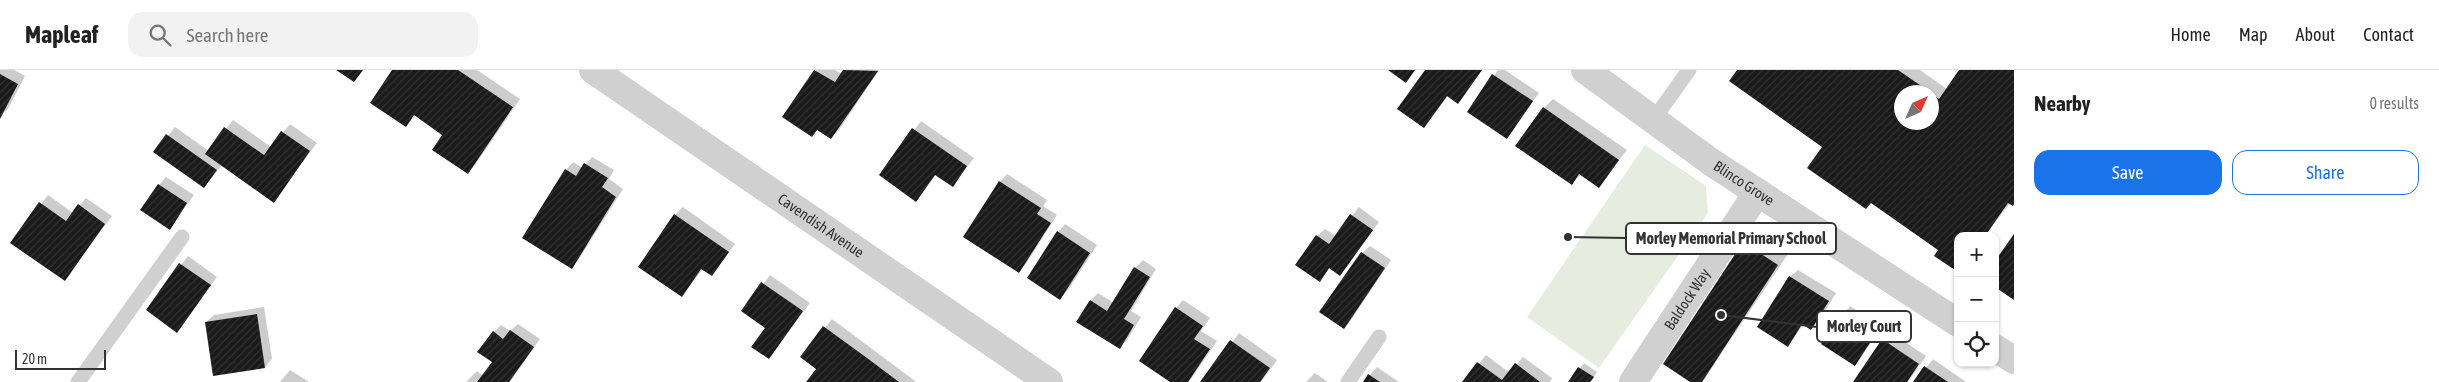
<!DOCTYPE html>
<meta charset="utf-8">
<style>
:root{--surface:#fff;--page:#f2f2f2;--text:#222;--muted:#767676;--line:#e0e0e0;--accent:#1a73e8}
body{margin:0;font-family:"Asap Condensed",sans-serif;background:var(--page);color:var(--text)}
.controls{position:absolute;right:15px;bottom:15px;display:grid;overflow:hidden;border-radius:10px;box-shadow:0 1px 4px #0004}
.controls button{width:45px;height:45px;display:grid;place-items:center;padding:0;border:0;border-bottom:1px solid var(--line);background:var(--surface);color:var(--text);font:25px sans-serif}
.compass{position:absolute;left:1894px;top:15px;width:45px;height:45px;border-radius:50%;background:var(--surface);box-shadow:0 1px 4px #0004;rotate:45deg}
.scale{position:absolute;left:15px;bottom:12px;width:91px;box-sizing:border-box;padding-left:5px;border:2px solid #333;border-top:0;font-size:14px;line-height:18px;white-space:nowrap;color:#333;-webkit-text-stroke:4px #fff;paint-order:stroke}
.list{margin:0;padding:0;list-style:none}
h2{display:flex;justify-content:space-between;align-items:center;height:65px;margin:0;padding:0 20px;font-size:21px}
h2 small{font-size:16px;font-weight:400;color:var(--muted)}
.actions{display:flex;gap:10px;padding:15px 20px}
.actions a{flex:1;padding:11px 0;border:1px solid var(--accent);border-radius:15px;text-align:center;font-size:18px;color:var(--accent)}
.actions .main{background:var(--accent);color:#fff}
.icon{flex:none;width:28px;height:28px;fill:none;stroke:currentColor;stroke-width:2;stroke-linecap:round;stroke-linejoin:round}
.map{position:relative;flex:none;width:2014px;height:312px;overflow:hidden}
header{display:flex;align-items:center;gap:30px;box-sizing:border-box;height:70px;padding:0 25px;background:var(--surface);border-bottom:1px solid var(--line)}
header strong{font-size:24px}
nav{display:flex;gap:28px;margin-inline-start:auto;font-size:18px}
.search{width:350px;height:45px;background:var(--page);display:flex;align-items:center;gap:12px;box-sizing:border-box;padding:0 18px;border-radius:15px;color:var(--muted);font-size:19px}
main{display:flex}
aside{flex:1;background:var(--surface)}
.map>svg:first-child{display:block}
.garden{fill:#e6ecdf}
.shadow{fill:#0003;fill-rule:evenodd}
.building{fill:url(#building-hatch)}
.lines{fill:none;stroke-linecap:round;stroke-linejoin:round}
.lane{stroke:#d0d0d0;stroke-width:15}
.street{stroke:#d0d0d0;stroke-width:28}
.labels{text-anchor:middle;stroke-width:5;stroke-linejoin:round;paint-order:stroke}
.street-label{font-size:15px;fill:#333;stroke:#fff}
.leader{fill:none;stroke:#333;stroke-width:2}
.callout-dot{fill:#333;stroke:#fff;stroke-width:2}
.callout{fill:#fff;stroke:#333;stroke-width:2}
.callout-label{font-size:16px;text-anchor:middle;font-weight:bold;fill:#333}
</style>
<header>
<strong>Mapleaf</strong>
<div class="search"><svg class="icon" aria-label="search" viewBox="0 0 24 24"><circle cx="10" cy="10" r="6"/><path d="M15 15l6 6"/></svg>Search here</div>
<nav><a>Home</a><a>Map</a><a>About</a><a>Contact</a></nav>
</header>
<main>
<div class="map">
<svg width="2014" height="312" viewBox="0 0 2014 312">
<defs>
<pattern id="building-hatch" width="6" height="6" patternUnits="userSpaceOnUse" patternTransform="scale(1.25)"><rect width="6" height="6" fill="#1a1a1a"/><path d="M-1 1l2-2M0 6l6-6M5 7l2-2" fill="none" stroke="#333"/></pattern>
</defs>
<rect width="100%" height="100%" fill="#fff"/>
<path class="garden" d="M1645,75L1706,116L1708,143L1599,298L1527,247Z"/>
<g class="shadow">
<path d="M0,0H14L25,6L8,39L0,46Z"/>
<path d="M394,0H477L520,29L475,95L468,102L444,64L416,45L406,56Z"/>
<path d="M816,0H835L842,4L845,0H879L839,60L831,68L818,59L812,66L784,46Z"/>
<path d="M1426,0H1482L1458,32L1448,26L1424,57Z"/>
<path d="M1498,0H1505L1539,23L1507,67L1469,42Z"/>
<path d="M1738,0H1920L1947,19L1961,0H2014V133H2010L1985,166H1958L1940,180ZM1902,22H1932V52H1902Z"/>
<path d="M1553,29L1627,80L1599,116L1581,104L1572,113L1544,38Z"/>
<path d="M233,50L271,77L290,54L317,73L273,131L222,95L204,117L155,82L175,57L209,81Z"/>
<path d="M921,51L974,88L953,115L936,104L916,130L881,105Z"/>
<path d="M592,87L614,100L609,109L623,119L579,189L571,197L566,100L573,92L583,98Z"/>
<path d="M1007,104L1047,130L1043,136L1057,145L1026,194L1019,201L1000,112Z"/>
<path d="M166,107L194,125L170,158L159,115Z"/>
<path d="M48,125L73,143L86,128L112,146L65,209L12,172Z"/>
<path d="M683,137L735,174L712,205L703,199L682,225L675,145Z"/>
<path d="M1359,137L1379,152L1340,204L1330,198L1319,210L1317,166L1325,159L1336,166Z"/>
<path d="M1065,154L1097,175L1068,220L1060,228L1029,207L1058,162Z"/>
<path d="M1755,163L1788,184L1705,308L1702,312H1692L1665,294L1744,173Z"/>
<path d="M1370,176L1391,190L1351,250L1343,258L1362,183Z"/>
<path d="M188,186L217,207L176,261L147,240Z"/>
<path d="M1143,190L1156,199L1131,241L1141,247L1127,270L1119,278L1078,252L1091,230L1098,223L1114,233L1135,198Z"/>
<path d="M1798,200L1836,223L1819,251L1811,259L1804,254L1788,275L1790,207Z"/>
<path d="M770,205L810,233L769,288L766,258L743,241Z"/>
<path d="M1183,230L1210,248L1201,261L1217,271L1189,312H1173L1141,290L1176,238Z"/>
<path d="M1850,236L1882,257L1855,294L1823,273Z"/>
<path d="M264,237L272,289L265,297L206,252L214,245Z"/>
<path d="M832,249L915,311V312H808L818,299L802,287Z"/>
<path d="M518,254L540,269L510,312H466L477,301L483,306L494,292V262L501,255L510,261Z"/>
<path d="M1890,262L1926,286L1908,312H1854Z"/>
<path d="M1239,263L1277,290L1261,312H1202Z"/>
<path d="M1486,285L1510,303L1523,287L1552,308L1550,312H1464Z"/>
<path d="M1933,289L1966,312H1915Z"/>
<path d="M1584,293L1597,302L1591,312H1570Z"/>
<path d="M1377,297L1399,312H1364Z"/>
<path d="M290,300L309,312H280Z"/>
<path d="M1315,303L1328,312H1306Z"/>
</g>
<g class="building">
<path d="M336,0H363L354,12Z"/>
<path d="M392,0H458L513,37L468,104L432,80L442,65L414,45L406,57L370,33Z"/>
<path d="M814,0L835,12L843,0L878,1L831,69L817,60L812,67L782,47Z"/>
<path d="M1388,0H1415L1406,13Z"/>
<path d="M1425,0H1482L1458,34L1447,26L1424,58L1397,39Z"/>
<path d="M1737,0H1898L1930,22H1902V52H1932V24L1939,29L1959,0H2014V134L2013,136L2008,133L1985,166H1958V202L1934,186L1938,180L1871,133L1866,139L1807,98L1822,77L1729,11Z"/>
<path d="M0,4L18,14L0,49Z"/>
<path d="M1492,4L1533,31L1507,69L1467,42Z"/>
<path d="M1543,37L1619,90L1599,118L1579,104L1572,115L1515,76Z"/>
<path d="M224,57L264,85L281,61L310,81L274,133L205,84Z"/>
<path d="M912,58L967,96L953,117L935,105L916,132L879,105Z"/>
<path d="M166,64L217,100L204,118L153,82Z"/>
<path d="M584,93L608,108L602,117L616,127L572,199L522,168L565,99L576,106Z"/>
<path d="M999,111L1041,138L1037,144L1051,153L1019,203L963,167Z"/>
<path d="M158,114L187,133L170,160L140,140Z"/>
<path d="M39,132L66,151L78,134L105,154L65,211L10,173Z"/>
<path d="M674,144L729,182L712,206L701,199L682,227L638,197Z"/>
<path d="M1350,144L1373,160L1340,206L1329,198L1320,212L1295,195L1316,165L1329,174Z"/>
<path d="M1057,161L1090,183L1060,230L1027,208Z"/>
<path d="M2014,164V230L1995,217V191Z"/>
<path d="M1743,172L1778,195L1702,312H1690L1663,294Z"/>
<path d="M1361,182L1385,198L1344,259L1319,242Z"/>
<path d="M179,193L211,215L177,263L146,240Z"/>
<path d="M1134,197L1150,207L1124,249L1134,255L1120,279L1076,252L1090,230L1107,241Z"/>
<path d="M1789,206L1829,231L1811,260L1802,254L1788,277L1757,257Z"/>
<path d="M761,212L803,241L769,289L751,277L765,258L741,241Z"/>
<path d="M1175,237L1203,256L1194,269L1210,279L1188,312H1170L1139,291Z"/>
<path d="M1841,243L1875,265L1855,296L1821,274Z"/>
<path d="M257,244L265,298L213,306L205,252Z"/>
<path d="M823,256L867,288L899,312H806L816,299L800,287Z"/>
<path d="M510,260L534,277L509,312H477L492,292L477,282L493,261L503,269Z"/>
<path d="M1882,269L1919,294L1907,312H1853Z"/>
<path d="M1230,270L1270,298L1260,312H1200Z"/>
<path d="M1477,292L1502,310L1515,293L1540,312H1462Z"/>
<path d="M1924,296L1948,312H1913Z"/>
<path d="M1578,297L1594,307L1590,312H1568Z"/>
<path d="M1368,304L1380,312H1363Z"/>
</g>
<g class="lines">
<g class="lane">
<path d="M1654,49L1689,0"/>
<path d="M78,312L182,167"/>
<path d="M1348,312L1379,267"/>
</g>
<g class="street">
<path id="s1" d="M593,0L1049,312"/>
<path id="s2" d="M1585,0L1711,92L1958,253"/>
<path d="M1995,278L2014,290"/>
<path id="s3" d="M1633,312L1757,123"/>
</g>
</g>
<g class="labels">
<g class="street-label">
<text dy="5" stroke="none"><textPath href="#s2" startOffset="195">Blinco Grove</textPath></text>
<text dy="5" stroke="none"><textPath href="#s1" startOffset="276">Cavendish Avenue</textPath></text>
<text dy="5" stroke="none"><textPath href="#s3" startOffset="99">Baldock Way</textPath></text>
</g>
</g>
<path class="leader" d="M1568 167L1626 168M1721 245L1817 257"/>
<g class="callout-dot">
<circle cx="1568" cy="167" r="5"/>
<circle cx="1721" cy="245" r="5"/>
</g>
<g class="callout">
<rect x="1626" y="153" width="210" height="31" rx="5"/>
<rect x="1817" y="241" width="94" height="31" rx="5"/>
</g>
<g class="callout-label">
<text x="1731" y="174">Morley Memorial Primary School</text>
<text x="1864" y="262">Morley Court</text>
</g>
</svg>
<div class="controls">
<button>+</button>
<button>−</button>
<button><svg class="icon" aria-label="locate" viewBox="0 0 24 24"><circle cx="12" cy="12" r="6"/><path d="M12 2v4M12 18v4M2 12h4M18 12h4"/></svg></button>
</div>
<svg class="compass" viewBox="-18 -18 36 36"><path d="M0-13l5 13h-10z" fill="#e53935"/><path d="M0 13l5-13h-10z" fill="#767676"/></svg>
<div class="scale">20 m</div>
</div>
<aside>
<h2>Nearby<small>0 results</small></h2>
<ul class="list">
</ul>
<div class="actions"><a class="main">Save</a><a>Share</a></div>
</aside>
</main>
